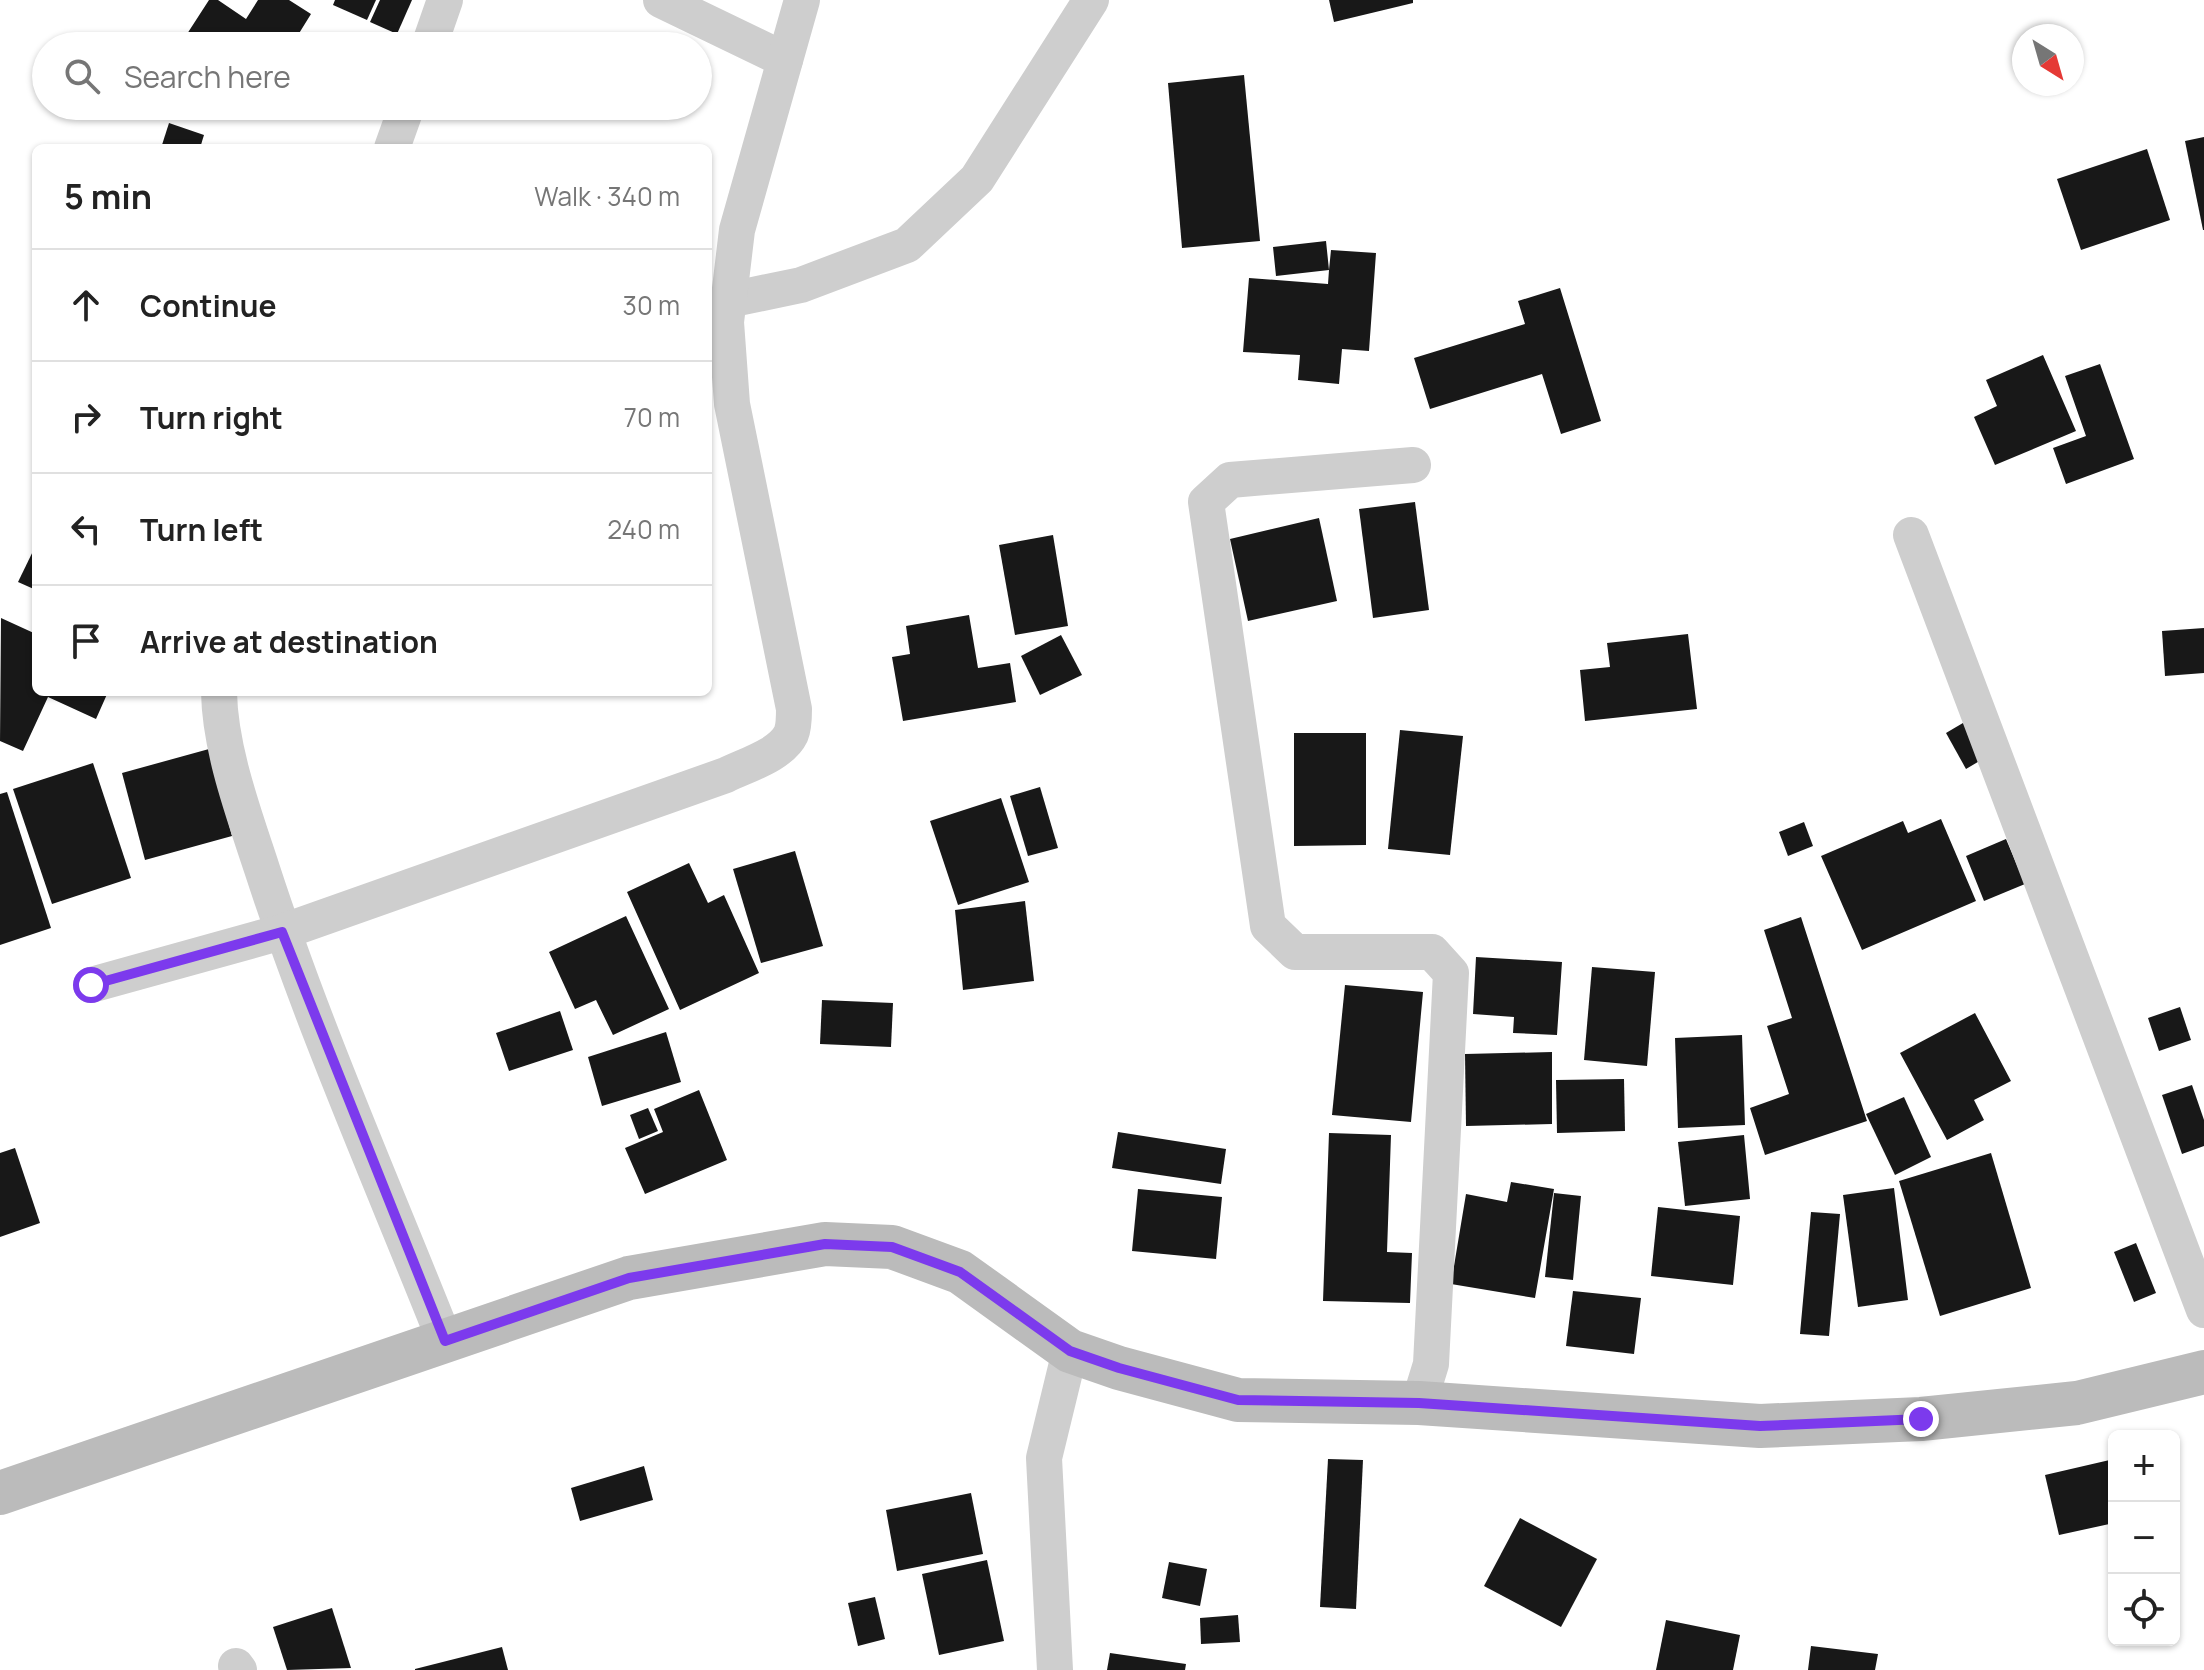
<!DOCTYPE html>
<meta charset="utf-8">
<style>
:root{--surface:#fff;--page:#f6f6f6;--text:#222;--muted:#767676;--line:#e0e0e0}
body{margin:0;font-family:Manrope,sans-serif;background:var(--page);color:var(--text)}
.controls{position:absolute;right:24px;bottom:24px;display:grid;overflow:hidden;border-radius:12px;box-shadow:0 2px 6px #0004}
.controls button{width:72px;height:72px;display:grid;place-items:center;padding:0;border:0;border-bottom:2px solid var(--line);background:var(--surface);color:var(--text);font:40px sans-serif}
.compass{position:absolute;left:2012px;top:24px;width:72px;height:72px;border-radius:50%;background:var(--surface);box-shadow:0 2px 6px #0004;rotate:143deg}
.stop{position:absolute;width:24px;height:24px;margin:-18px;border:6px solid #7c3aed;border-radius:50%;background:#fff}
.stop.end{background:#7c3aed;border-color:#fff;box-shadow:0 2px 8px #0008}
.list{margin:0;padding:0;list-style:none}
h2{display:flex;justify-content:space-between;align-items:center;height:104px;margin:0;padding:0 32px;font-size:34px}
h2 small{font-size:26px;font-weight:400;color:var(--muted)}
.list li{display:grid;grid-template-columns:52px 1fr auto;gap:24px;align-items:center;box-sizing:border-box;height:112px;padding:0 32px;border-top:2px solid var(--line)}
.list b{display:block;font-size:30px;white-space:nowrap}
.list em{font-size:26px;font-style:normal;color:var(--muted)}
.icon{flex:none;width:44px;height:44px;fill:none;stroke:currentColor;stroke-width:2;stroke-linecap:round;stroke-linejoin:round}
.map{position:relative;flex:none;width:2204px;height:1670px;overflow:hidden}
.search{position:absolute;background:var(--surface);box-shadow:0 2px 6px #0004;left:32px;top:32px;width:680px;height:88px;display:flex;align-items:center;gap:20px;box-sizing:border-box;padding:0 28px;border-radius:44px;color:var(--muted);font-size:30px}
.panel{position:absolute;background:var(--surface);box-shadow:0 2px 6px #0004;left:32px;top:144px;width:680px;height:552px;border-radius:12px}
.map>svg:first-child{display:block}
.building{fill:#181818}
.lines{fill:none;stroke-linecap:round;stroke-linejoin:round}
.street{stroke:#cecece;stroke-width:36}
.secondary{stroke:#bbb;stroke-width:44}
.route{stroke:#7c3aed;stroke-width:10}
</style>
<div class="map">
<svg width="2204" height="1670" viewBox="0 0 2204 1670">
<rect width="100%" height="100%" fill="#fff"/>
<g class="building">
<path d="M209,0H218L246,19L258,0H289L311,14L298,35L315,46H205L187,34Z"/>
<path d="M335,0H376L367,20L333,5Z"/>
<path d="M380,0H412L397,34L370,22Z"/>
<path d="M1329,0H1413V3L1334,22Z"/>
<path d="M1244,75L1260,241L1182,248L1168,83Z"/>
<path d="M169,123L204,135L200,148H161Z"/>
<path d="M2204,137V230H2203L2185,141Z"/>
<path d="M2147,149L2170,220L2081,250L2057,179Z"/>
<path d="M1326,241L1329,270L1331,250L1376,253L1369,351L1342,349L1339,384L1298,380L1300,355L1243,352L1249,278L1328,284L1329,270L1276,276L1273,247Z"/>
<path d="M1560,288L1601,421L1561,434L1542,374L1430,409L1414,358L1525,324L1518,301Z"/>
<path d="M2043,355L2076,431L1995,465L1974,417L1997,406L1986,380Z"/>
<path d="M2100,364L2134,459L2066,484L2053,448L2086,436L2065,376Z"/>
<path d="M1415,502L1429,610L1373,618L1359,509Z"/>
<path d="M1319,518L1337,601L1248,621L1230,539Z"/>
<path d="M1053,535L1068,626L1015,635L999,545Z"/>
<path d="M36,545V590L18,582Z"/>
<path d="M969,615L978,668L1010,663L1016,702L903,721L892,657L910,654L906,626Z"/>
<path d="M1,618L36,634V692H108L96,719L48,697L23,751L0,741Z"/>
<path d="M2204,628V673L2165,676L2162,631Z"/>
<path d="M1688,634L1697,709L1585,721L1580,670L1610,667L1607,643Z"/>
<path d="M1061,635L1082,675L1040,695L1021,656Z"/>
<path d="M1968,720L1988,756L1966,769L1946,733Z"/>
<path d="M1400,730L1463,736L1450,855L1388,849Z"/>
<path d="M1294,733H1366V845L1294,846Z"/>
<path d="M209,749L232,836L145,860L122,773Z"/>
<path d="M93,763L131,878L52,904L13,789Z"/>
<path d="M1040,787L1058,848L1028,856L1010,796Z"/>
<path d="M7,792L51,928L0,945V794Z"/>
<path d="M1001,798L1029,882L958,905L930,821Z"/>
<path d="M1941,819L1976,901L1862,950L1821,856L1903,821L1908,833Z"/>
<path d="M1804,822L1813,846L1788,856L1779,832Z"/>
<path d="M2006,839L2025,884L1984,901L1966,856Z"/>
<path d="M795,851L823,946L761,963L733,869Z"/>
<path d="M689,863L708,903L724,895L759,973L680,1010L627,892Z"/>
<path d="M1025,901L1034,981L963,990L955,910Z"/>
<path d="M626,916L669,1009L613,1035L596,1000L575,1009L549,952Z"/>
<path d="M1801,917L1867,1121L1765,1155L1750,1108L1789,1094L1767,1026L1792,1018L1764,930Z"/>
<path d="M1476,957L1562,962L1557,1035L1513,1033L1514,1017L1473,1014Z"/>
<path d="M1592,967L1655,972L1647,1066L1584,1060Z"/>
<path d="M1345,985L1423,992L1411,1122L1332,1115Z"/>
<path d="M822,1000L893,1003L891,1047L820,1044Z"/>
<path d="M2180,1007L2191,1040L2159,1051L2148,1018Z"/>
<path d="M560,1011L573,1050L509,1071L496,1033Z"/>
<path d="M1975,1013L2011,1081L1974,1100L1984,1120L1947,1140L1900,1053Z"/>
<path d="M666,1032L681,1082L602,1106L588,1057Z"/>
<path d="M1742,1035L1745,1125L1678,1128L1675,1038Z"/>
<path d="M1552,1052V1124L1466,1126L1465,1054Z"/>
<path d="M1624,1079L1625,1131L1557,1133L1556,1080Z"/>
<path d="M2192,1085L2204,1120V1146L2182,1154L2162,1095Z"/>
<path d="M699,1090L727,1160L645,1194L625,1148L663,1132L654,1109Z"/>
<path d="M1904,1097L1931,1157L1895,1175L1866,1114Z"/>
<path d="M648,1108L658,1131L639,1139L630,1115Z"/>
<path d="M1118,1132L1226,1149L1221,1184L1112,1168Z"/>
<path d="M1329,1133L1391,1135L1387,1252L1412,1253L1410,1303L1323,1301Z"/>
<path d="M1744,1135L1750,1199L1685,1206L1678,1142Z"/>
<path d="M15,1148L40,1223L0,1237V1153Z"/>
<path d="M1991,1153L2031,1288L1940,1316L1899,1181Z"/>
<path d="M1511,1182L1554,1189L1535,1298L1451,1284L1466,1194L1507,1202Z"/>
<path d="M1894,1188L1908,1300L1858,1307L1843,1195Z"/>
<path d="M1138,1189L1222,1197L1216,1259L1132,1251Z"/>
<path d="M1554,1193L1581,1196L1573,1280L1545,1277Z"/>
<path d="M1658,1207L1740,1216L1733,1285L1651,1276Z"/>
<path d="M1811,1212L1840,1214L1829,1336L1800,1334Z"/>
<path d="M2136,1243L2156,1293L2134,1302L2114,1252Z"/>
<path d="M1573,1291L1641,1298L1634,1354L1566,1346Z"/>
<path d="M1328,1459L1363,1460L1356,1609L1320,1607Z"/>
<path d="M2114,1459V1523L2059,1535L2045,1475Z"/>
<path d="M644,1466L653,1500L580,1521L571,1488Z"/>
<path d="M971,1493L983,1554L897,1571L886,1510Z"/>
<path d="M1520,1518L1597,1559L1561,1627L1484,1586Z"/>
<path d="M987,1560L1004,1641L939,1655L922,1574Z"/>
<path d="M1169,1562L1207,1569L1200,1606L1162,1598Z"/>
<path d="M875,1597L885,1639L858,1646L848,1603Z"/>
<path d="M332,1608L351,1668L287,1670L273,1627Z"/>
<path d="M1238,1615L1240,1642L1201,1644L1200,1618Z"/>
<path d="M1666,1620L1740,1635L1733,1670H1656Z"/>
<path d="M1811,1646L1878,1654L1875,1670H1808Z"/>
<path d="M502,1647L508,1670H415V1669Z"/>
<path d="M1110,1653L1186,1664L1185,1670H1107Z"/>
</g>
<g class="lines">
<g class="street">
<path d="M661,0L785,60"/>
<path d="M429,46L445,0"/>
<path d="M392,148L407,106"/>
<path d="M729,300L801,285L907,245L977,179L1091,0"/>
<path d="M1413,465L1230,480L1206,502L1268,926L1295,952H1432L1451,973L1431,1364L1419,1403"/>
<path d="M1911,535L2204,1310"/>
<path d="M219,692C220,750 244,814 262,869C314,1029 383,1185 445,1341"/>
<path d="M91,985L282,932L726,775C746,765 781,755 791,734C794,727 794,717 794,709L732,404L726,322L737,230L802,0"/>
<path d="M236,1666L239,1670"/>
<path d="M1055,1670L1044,1458L1070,1351"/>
</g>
<path class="secondary" d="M0,1493L629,1278L825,1244L892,1247L960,1272L1070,1351L1119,1368L1238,1400L1419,1403L1760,1426L1921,1419L2077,1403L2204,1372"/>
</g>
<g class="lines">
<path class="route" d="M91,985L282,932L445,1341L629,1278L825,1244L892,1247L960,1272L1070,1351L1119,1368L1238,1400L1419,1403L1760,1426L1921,1419"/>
</g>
</svg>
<div class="controls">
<button>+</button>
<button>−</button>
<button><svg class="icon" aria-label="locate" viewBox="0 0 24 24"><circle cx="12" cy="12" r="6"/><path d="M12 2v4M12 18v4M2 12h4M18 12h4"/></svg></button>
</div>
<svg class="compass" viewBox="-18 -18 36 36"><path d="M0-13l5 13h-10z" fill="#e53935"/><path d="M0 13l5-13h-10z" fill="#767676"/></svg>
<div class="stop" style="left:91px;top:985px"></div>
<div class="stop end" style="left:1921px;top:1419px"></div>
<div class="search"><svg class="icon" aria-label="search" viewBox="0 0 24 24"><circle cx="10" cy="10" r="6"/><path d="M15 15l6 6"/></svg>Search here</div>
<section class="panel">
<h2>5 min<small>Walk · 340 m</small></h2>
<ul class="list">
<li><svg class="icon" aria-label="ahead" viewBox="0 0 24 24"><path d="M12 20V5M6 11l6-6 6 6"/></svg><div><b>Continue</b></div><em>30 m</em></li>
<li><svg class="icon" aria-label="right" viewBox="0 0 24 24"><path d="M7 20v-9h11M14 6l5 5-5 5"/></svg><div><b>Turn right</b></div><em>70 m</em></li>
<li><svg class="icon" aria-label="left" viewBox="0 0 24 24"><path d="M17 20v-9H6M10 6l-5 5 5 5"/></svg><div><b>Turn left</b></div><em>240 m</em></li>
<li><svg class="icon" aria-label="arrive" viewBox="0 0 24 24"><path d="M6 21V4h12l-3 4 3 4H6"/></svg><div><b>Arrive at destination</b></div></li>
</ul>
</section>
</div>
